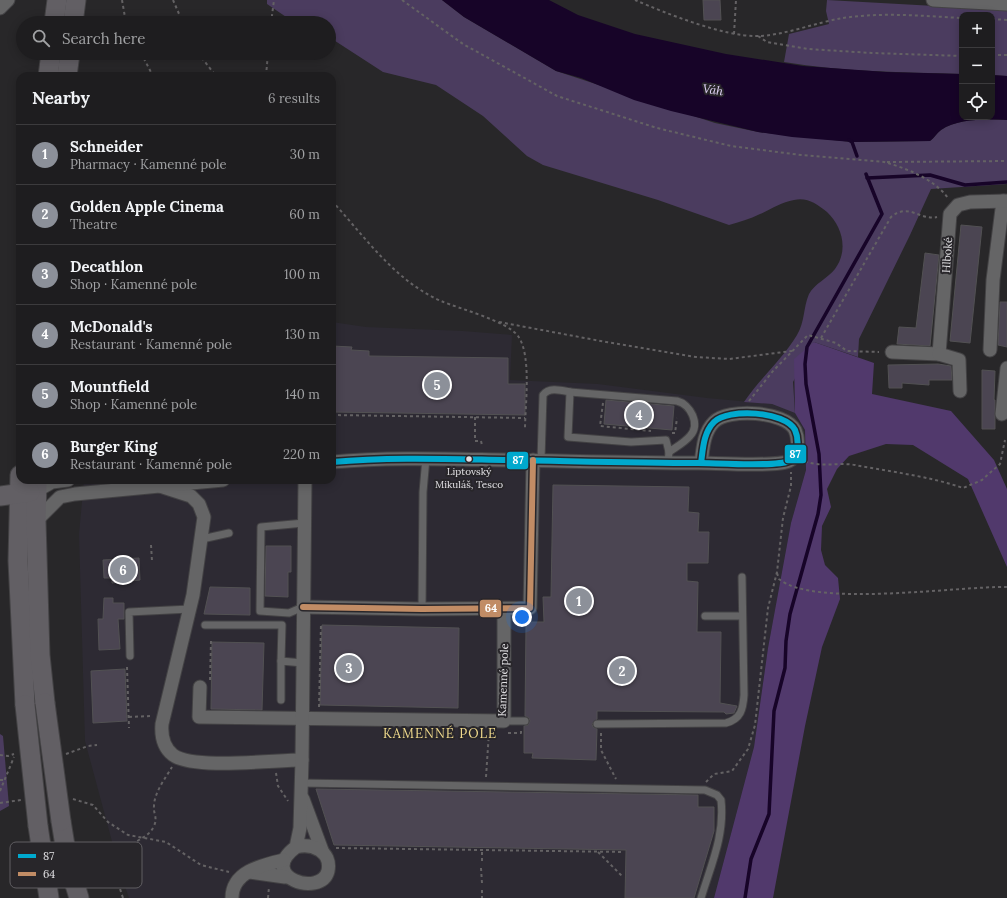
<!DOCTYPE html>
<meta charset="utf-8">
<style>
:root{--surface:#1e1d1f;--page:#2b2a2c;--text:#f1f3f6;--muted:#a1a2a4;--line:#3c3b3d;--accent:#8c9099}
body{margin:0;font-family:Lora,serif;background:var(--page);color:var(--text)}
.controls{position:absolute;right:12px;top:12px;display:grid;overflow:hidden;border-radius:8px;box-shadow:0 2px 10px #0003}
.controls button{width:36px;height:36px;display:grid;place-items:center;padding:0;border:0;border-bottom:1px solid var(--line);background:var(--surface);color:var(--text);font:20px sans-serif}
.you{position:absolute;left:522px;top:617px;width:14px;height:14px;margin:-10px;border:3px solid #fff;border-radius:50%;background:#1a73e8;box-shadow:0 0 0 6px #1a73e833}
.badge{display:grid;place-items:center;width:26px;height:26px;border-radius:50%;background:var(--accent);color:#fff;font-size:13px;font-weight:700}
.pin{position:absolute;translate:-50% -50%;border:2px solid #fff;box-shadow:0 1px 4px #0006}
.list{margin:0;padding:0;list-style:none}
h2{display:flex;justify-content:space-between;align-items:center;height:52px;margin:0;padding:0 16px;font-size:17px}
h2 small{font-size:13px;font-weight:400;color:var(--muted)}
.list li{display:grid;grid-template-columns:26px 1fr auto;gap:12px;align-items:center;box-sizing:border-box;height:60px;padding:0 16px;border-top:1px solid var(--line)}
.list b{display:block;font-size:15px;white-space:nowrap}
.list p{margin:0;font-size:13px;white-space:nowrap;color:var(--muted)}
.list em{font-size:13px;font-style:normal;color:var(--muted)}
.icon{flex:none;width:22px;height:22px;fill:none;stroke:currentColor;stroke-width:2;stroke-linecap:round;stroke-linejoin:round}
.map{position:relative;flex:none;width:1007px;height:898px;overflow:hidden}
.search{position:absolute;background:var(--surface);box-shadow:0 2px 10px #0003;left:16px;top:16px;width:320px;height:44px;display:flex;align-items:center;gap:10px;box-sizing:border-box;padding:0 14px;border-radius:22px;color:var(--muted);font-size:15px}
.panel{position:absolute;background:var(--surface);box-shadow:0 2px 10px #0003;left:16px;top:72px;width:320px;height:412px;border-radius:12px}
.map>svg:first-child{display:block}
.built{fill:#2d2a33}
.green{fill:#4b3c5f}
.forest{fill:#51396c}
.water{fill:#170428}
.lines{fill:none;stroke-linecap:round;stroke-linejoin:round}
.stream{stroke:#170428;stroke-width:3.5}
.building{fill:#4b4552;stroke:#525153}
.lane-casing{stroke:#434244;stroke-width:9}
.street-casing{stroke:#434244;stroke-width:15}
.secondary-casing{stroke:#434244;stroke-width:21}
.path{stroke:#646264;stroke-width:2;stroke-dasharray:3 3;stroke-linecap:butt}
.lane{stroke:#656566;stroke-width:7}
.street{stroke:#656566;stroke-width:13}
.secondary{stroke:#625f64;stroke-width:19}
.secondary-bridge-casing{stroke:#434244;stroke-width:21;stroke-linecap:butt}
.secondary-bridge{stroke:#625f64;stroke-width:19}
.bus-1-casing{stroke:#28262a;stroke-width:9}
.bus-2-casing{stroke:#28262a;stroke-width:9}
.bus-1{stroke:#00a9ce;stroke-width:6}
.bus-2{stroke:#c18c65;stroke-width:6}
.bus-dot{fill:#e2e1e4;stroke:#28262a;stroke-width:1.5}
.labels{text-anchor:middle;stroke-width:4;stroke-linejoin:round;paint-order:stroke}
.bus-label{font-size:10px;fill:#e2e1e4;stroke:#28262a}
.street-label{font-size:11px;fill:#e2e1e4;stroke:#28262a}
.water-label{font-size:12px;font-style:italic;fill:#e0d2f6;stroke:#28262a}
.quarter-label{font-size:13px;letter-spacing:1px;fill:#f1db8d;stroke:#28262a}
.key{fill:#28262a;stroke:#605e62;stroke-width:1}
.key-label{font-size:11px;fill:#e2e1e4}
.line-badge{stroke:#28262a;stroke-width:1.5}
.badge-label{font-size:11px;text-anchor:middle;font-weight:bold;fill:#fff}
</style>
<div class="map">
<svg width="1007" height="898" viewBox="0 0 1007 898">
<rect width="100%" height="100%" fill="#282729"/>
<path class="built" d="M332,322L366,327L463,331L512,335L510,380L598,384L707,398L772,404L795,413L805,430L806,470L791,523L768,648L754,747L714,898H129L121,875L85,741L79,534L84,480H332Z"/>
<g class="green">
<path d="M267,0H442L464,17L556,71L715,123L758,132L852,142L930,141C934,138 937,133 941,130C958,118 987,119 1007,120V184L931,189L910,235L859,339L858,357L814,342L793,382L795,413L772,404L744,402C760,378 782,360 797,335C805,322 803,308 809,294C814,284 828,278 835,269C849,250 842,226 827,212C817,204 807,197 794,200C781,202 772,209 760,214C750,219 739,222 729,225L658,200L543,165L527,156L483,116L436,85L383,72L329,37V23H295L267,4Z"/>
<path d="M827,0L1007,10V76L992,75V15H962V74C903,72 842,72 784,62L789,34L829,24L826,11Z"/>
<path d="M0,734L3,736L9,806L0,811Z"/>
</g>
<path class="forest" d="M814,342L874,363L872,394L951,411L994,460L1007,489V567L968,479L913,445L886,444L849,456L837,469L827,489L831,507L822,526L821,550L825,565L838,578L840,599L822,647L805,726L773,898H714L754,747L768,648L791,523L806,470L805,430L795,413L794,359Z"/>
<path class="water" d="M442,0H549L578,15L635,34L726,54L803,66L886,72L962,74V117H992V75L1007,76V120C987,119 958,118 941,130C937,133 934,138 930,141L852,142L792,137L758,132L671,111L634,100L581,78L556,71L464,17Z"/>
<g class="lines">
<g class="stream">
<path d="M849,140L852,142L857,156"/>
<path d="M867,178L930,175L965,185L1007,182"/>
<path d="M745,898L751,859L769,814L774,711L785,668L786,641L790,614L818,514L821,495L819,454L806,384L805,364L807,347L882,214L866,174"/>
</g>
</g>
<g class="building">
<path d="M703,0H720L721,20H704Z"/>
<path d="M961,225L982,227L970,343L950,341Z"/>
<path d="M925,253L939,255L930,346L897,344L899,327L916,328Z"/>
<path d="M1000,302H1007V347L998,345Z"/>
<path d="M332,346L352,347L351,350L369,351V356L508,358V384H525V415L332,412Z"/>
<path d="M938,364L951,366L952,380H929V385L902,383V388H889L888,365Z"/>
<path d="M982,370L995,371L994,400H995V429H982Z"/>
<path d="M606,400L674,406L672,430L604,424Z"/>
<path d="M553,485L689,487L688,512L699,513L698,532H709L708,563H687V581L698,582L697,632H721L720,703L737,706L734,713L726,714L724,712L597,711V719L592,724L593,727L597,729L596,760L532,758L533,753H524V726L528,725L530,721L529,718L525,716L526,626L528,622H544L543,597H551Z"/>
<path d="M266,546H291V572H288V597L265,596Z"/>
<path d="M139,558L140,580L112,583V578H104L103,560Z"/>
<path d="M210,587L250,588V615L204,614Z"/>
<path d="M104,598H113V603H124V619H118L120,649L99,650L98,619H103Z"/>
<path d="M322,625L459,628L458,708L320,705Z"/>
<path d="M212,642L264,643L262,710L211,709Z"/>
<path d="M125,669L127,721L93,723L91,671Z"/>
<path d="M316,789L698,795V807H714V831L694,898H625L626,850L334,845Z"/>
</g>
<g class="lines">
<g class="lane-casing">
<g id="lane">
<path d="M570,392L677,401C690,404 701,424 690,436C684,443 676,447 669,452"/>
<path d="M541,460L543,395C549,387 560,390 570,392L568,437L631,442L666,440L669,452L668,463"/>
<path d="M202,539L229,533"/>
<path d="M303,607L289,613L260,611L261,527L304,523"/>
<path d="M422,609L423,492L426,458"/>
<path d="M705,616H742"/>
<path d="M205,625H282L281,661"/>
<path d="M130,656L129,612L190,609"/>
<path d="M281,700V661L303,663"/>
<path d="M504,721H525"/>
<path d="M597,724L726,723C741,719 743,709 744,695L742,577"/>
<path d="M301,783L705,790L717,795L721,800C725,835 711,865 701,898"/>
</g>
</g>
<g class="street-casing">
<g id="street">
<path d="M933,0L1007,4"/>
<path d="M0,8L8,0"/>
<path d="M990,350L993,280L1003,201"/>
<path d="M892,352L939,354L950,214L958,205L970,202L1007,201"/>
<path d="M939,354L959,360L960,391"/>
<path d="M1002,414L1007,368"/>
<path d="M332,462C390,457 446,459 504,460C569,461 634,463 698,463C715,463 777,467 789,461C799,457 799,439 795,430C785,411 728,408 714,422C703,433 703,450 701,463"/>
<path d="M160,486L191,496L199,504L204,517L193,595L162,724C161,736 163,747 173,755C194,770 274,760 302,760"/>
<path d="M36,491L52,482L68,480"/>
<path d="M36,521L60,497L75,494L223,480"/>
<path d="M303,607L422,609L530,608L533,460"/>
<path d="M200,687L199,717L504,721V609"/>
<path d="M303,799L323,853"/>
<path d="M296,847C312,843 332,851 328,871C321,898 256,877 296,847L300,828L302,760L305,480"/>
<path d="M250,872L285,877"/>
<path d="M232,898C232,871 263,865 284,860"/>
</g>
</g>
<g class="secondary-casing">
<g id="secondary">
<path d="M54,23L57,0"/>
<path d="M73,23L76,0"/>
<path d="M48,76L51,53"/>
<path d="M67,76L70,53"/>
<path d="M20,475L18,561L25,705"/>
<path d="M37,480L36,521L40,655L45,703"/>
<path d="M0,496L30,492"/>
<path d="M61,821L67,858L79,898"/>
<path d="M38,826L49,898"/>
</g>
</g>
<g class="path">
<path d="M122,0L126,23"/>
<path d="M173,0L183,23"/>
<path d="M402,0L463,44L557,96L657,128L731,146L801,155L884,162C906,168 934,179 948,198"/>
<path d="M635,0C665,13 725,37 757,36C783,36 817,22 843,18C883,12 922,16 962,18"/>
<path d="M992,19L1007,20"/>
<path d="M271,23L274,0"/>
<path d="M734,34L736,0"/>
<path d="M758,36L767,42L808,49L872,53L962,56"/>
<path d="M141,53L153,76"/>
<path d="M198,53L216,76"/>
<path d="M992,55H1007"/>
<path d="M266,76L268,53"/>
<path d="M887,162L1007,161"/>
<path d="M332,201C365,237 395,281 441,301C460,309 507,321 518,336C532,355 525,407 525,429"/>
<path d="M499,322L606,342L696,357L729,359L792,351"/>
<path d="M821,338L891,217C909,202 920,221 937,217"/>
<path d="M749,401L773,371L808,335L836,343L847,351L879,352"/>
<path d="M603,403L600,426L651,431"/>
<path d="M332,415L525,418"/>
<path d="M475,417V441H481L482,445"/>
<path d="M672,433H675L677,418"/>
<path d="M805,461C821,468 838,462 855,465C891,472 929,476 963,488L982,480L1000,464L1005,440"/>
<path d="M151,545L152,561"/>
<path d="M777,573L779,579C813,608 958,586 1007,587"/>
<path d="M127,667L129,728"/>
<path d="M210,680L211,641"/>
<path d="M319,707L321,624"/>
<path d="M129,717L150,716"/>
<path d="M508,733H521V730"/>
<path d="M601,733V750L616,779"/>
<path d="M66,754L88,746L97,745"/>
<path d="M0,755L8,756L14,754"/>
<path d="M276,773L278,786L288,801"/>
<path d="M486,777L489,732"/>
<path d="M0,780H6"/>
<path d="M706,782L714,774L732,771L748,749L755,725L768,608L777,572L783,518L791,486V472"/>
<path d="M0,791L14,757"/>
<path d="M73,799L93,805L108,822L128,835L166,842L201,865L229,872"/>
<path d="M0,803L21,800"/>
<path d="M336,848L624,852"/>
<path d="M598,852L623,877"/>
<path d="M482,861V850"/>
<path d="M481,868L482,883"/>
<path d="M482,890V898"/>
<path d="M123,898C115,874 110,858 136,842C143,837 150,835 154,826C158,817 153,814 154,806C154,793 166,777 172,767"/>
<path d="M268,898L269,887"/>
</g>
<use href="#lane" class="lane"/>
<use href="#street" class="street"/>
<use href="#secondary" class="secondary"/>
<g class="secondary-bridge-casing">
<g id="secondary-bridge">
<path d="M45,703L61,821"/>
<path d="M25,705L38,826"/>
</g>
</g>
<use href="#secondary-bridge" class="secondary-bridge"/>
<g class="bus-1-casing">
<path id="bus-1" d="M332,462C390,457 446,459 504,460C569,461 634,463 698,463C715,463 777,467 789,461C799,457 799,439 795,430C785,411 728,408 714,422C703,433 703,450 701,463"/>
</g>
<g class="bus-2-casing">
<path id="bus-2" d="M303,607L422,609L530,608L533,460"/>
</g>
<use href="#bus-1" class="bus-1"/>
<use href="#bus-2" class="bus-2"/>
</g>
<circle class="bus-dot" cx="469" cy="459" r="3.5"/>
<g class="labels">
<g class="bus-label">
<text x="469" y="475">Liptovský<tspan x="469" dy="13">Mikuláš, Tesco</tspan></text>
</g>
<g class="street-label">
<text transform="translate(947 255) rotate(-86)" y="4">Hlboké</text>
<text transform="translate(503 680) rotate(-88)" y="4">Kamenné pole</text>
</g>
<g class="water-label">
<text transform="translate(713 90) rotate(8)" y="4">Váh</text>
</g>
<g class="quarter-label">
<text x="440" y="738">KAMENNÉ POLE</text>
</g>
</g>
<rect x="10" y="842" width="132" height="46" rx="6" class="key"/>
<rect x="18" y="854" width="18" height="4" fill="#00a9ce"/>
<rect x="18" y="872" width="18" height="4" fill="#c18c65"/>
<g class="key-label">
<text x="43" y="860">87</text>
<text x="43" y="878">64</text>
</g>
<g class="line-badge">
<rect x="784" y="444" width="23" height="20" rx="4" fill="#00a9ce"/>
<rect x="506" y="451" width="23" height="19" rx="4" fill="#00a9ce"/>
<rect x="479" y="599" width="23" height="19" rx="4" fill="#c18c65"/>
</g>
<g class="badge-label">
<text x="795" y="458">87</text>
<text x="518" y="464">87</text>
<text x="491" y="612">64</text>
</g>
</svg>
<div class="controls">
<button>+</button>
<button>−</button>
<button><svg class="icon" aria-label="locate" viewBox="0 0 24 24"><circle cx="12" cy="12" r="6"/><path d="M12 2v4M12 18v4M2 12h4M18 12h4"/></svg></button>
</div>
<div class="you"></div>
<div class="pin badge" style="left:579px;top:601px">1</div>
<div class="pin badge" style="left:622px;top:671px">2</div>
<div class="pin badge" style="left:349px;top:668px">3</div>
<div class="pin badge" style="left:639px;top:415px">4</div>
<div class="pin badge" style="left:437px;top:385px">5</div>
<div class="pin badge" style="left:123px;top:570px">6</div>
<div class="search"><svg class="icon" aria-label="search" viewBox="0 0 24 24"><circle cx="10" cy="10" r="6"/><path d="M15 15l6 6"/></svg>Search here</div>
<section class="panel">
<h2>Nearby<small>6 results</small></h2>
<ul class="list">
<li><span class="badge">1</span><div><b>Schneider</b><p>Pharmacy · Kamenné pole</p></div><em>30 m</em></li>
<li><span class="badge">2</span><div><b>Golden Apple Cinema</b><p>Theatre</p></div><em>60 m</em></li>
<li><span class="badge">3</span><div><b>Decathlon</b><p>Shop · Kamenné pole</p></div><em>100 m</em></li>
<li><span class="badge">4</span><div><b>McDonald's</b><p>Restaurant · Kamenné pole</p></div><em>130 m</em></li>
<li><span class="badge">5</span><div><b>Mountfield</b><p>Shop · Kamenné pole</p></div><em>140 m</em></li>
<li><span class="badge">6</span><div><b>Burger King</b><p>Restaurant · Kamenné pole</p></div><em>220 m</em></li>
</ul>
</section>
</div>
